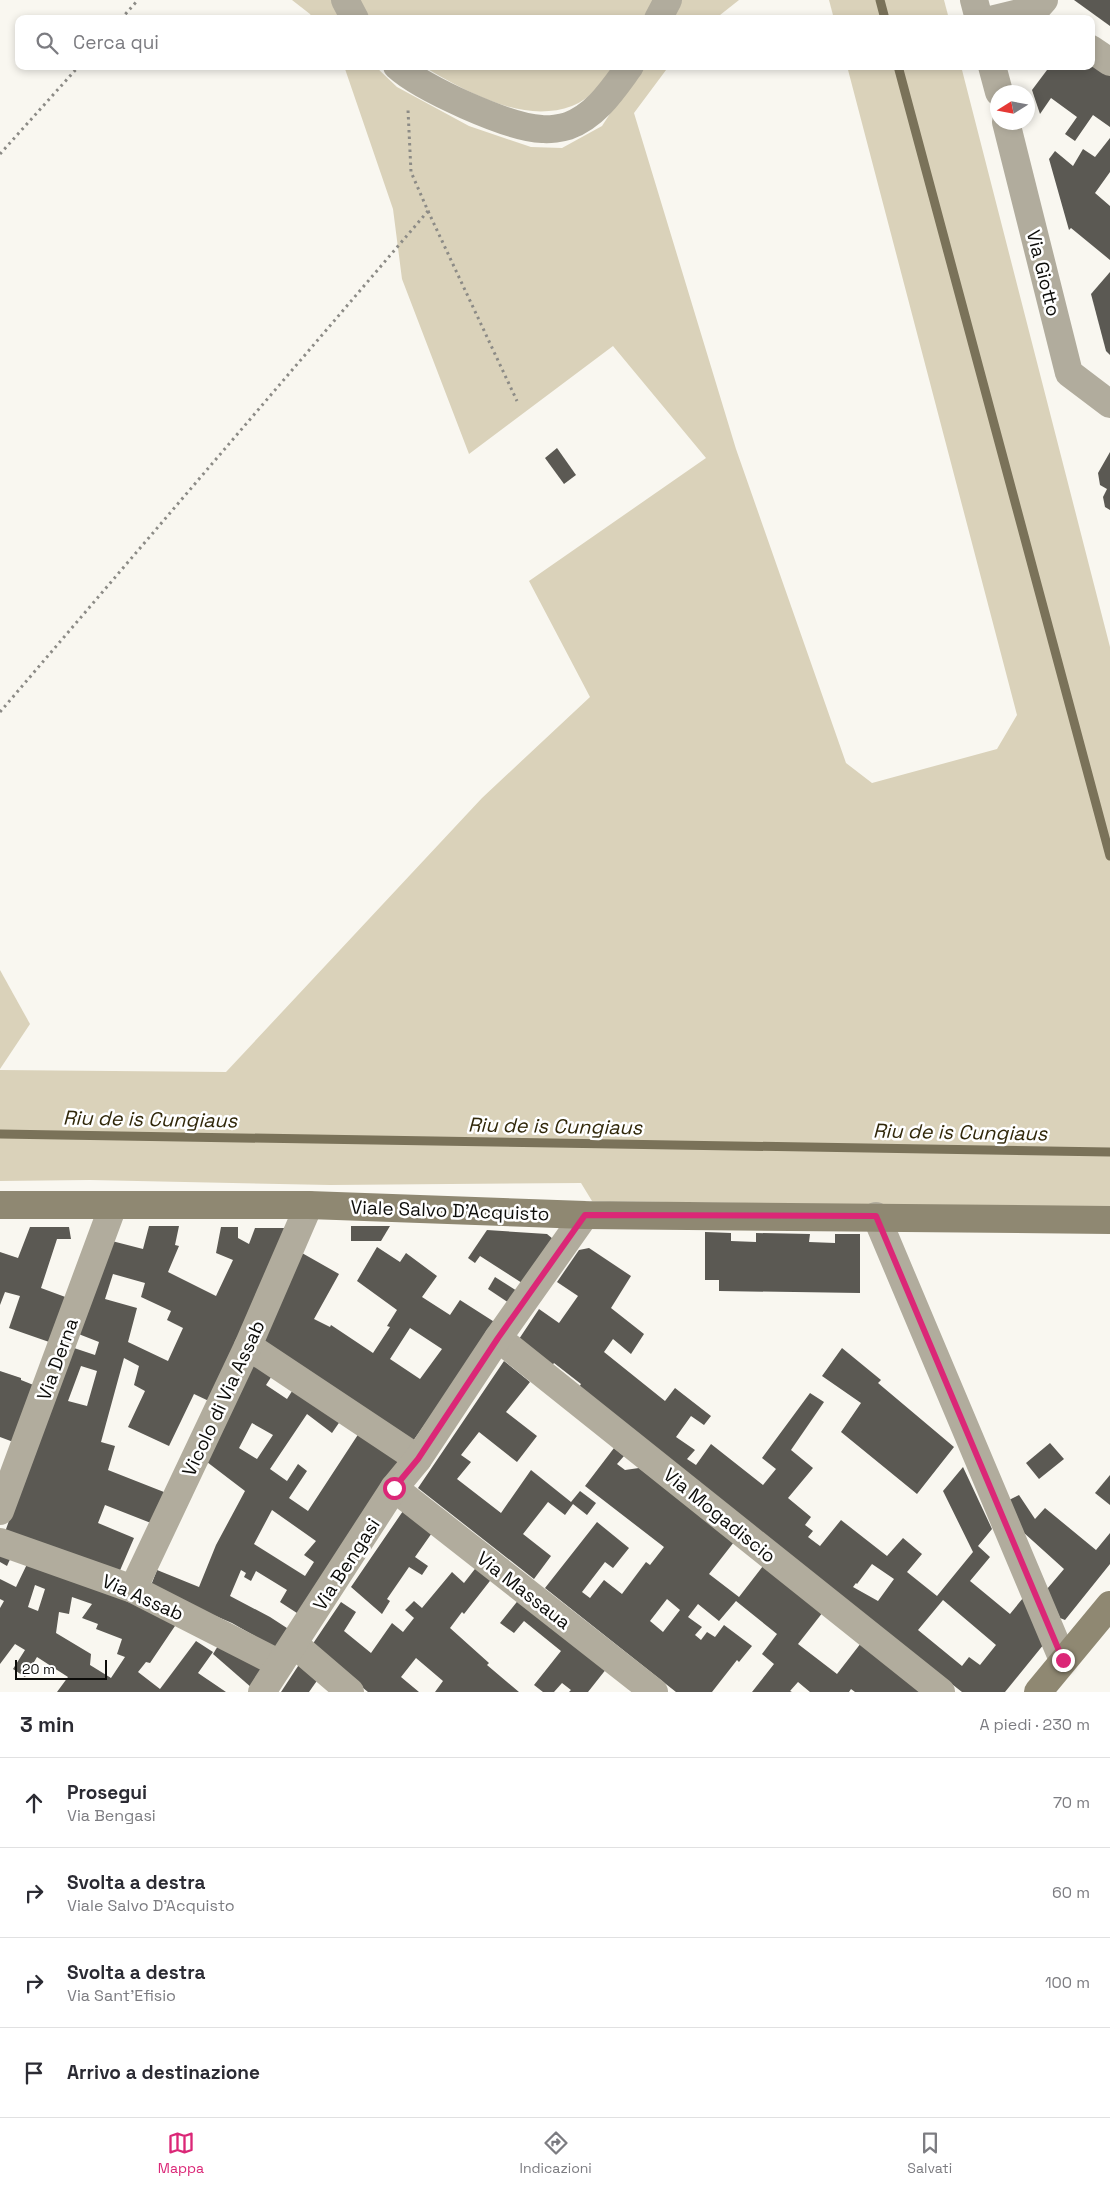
<!DOCTYPE html>
<html lang="it">
<meta charset="utf-8">
<style>
:root{--surface:#fff;--page:#f2f2f3;--text:#2b2b33;--muted:#7c7c81;--line:#e1e1e2;--accent:#db2777}
body{margin:0;font-family:"Space Grotesk",sans-serif;background:var(--page);color:var(--text)}
.compass{position:absolute;left:990px;top:85px;width:45px;height:45px;border-radius:50%;background:var(--surface);box-shadow:0 2px 8px #0003;rotate:259deg}
.scale{position:absolute;left:15px;bottom:12px;width:92px;box-sizing:border-box;padding-left:5px;border:2px solid #0d0d0a;border-top:0;font-size:14px;line-height:18px;white-space:nowrap;color:#0d0d0a;-webkit-text-stroke:4px #fff;paint-order:stroke}
.stop{position:absolute;width:15px;height:15px;margin:-11px;border:4px solid #db2777;border-radius:50%;background:#fff}
.stop.end{background:#db2777;border-color:#fff;box-shadow:0 1px 5px #0008}
.list{margin:0;padding:0;list-style:none}
h2{display:flex;justify-content:space-between;align-items:center;height:65px;margin:0;padding:0 20px;font-size:21px}
h2 small{font-size:16px;font-weight:400;color:var(--muted)}
.list li{display:grid;grid-template-columns:32px 1fr auto;gap:15px;align-items:center;box-sizing:border-box;height:90px;padding:0 20px;border-top:1px solid var(--line)}
.list b{display:block;font-size:19px;white-space:nowrap}
.list p{margin:0;font-size:16px;white-space:nowrap;color:var(--muted)}
.list em{font-size:16px;font-style:normal;color:var(--muted)}
.icon{flex:none;width:28px;height:28px;fill:none;stroke:currentColor;stroke-width:2;stroke-linecap:round;stroke-linejoin:round}
.map{position:relative;flex:none;width:1110px;height:1692px;overflow:hidden}
.search{position:absolute;background:var(--surface);box-shadow:0 2px 8px #0003;left:15px;right:15px;top:15px;height:55px;display:flex;align-items:center;gap:12px;box-sizing:border-box;padding:0 18px;border-radius:10px;color:var(--muted);font-size:19px}
.sheet{height:425px;background:var(--surface)}
nav{display:flex;justify-content:space-around;align-items:center;box-sizing:border-box;height:70px;border-top:1px solid var(--line);background:var(--surface);font-size:14px;color:var(--muted)}
nav a{display:grid;justify-items:center;gap:2px}
nav .on{color:var(--accent)}
.map>svg:first-child{display:block}
.green{fill:#dad2ba}
.lines{fill:none;stroke-linecap:round;stroke-linejoin:round}
.stream{stroke:#7a7259;stroke-width:9}
.building{fill:#5b5953;fill-rule:evenodd}
.path{stroke:#8c8b86;stroke-width:3;stroke-dasharray:2.5 4;stroke-linecap:butt}
.street{stroke:#b1ac9d;stroke-width:28}
.secondary{stroke:#8f8872;stroke-width:28}
.route{stroke:#db2777;stroke-width:6}
.labels{text-anchor:middle;stroke-width:5;stroke-linejoin:round;paint-order:stroke}
.street-label{font-size:19px;fill:#0d0d0a;stroke:#fff}
.water-label{font-size:20px;font-style:italic;fill:#31280a;stroke:#fff}
</style>
<div class="map">
<svg width="1110" height="1692" viewBox="0 0 1110 1692">
<rect width="100%" height="100%" fill="#f9f7f0"/>
<g class="green">
<path d="M292,0H334L341,19H313L310,14Z"/>
<path d="M356,0H655L645,19H368Z"/>
<path d="M682,0H739L715,19H671Z"/>
<path d="M829,0H944L949,19H834Z"/>
<path d="M344,66H375L397,87L469,126L531,147L562,148L602,126L641,66H669L634,113L736,449L846,763L872,783L997,749L1017,715L847,66H961L1110,647V1208L592,1201L581,1183L330,1185L90,1180L0,1181V1070L226,1072L482,798L590,697L529,581L706,458L613,346L469,454L402,279L393,209Z"/>
<path d="M422,66H618C605,81 590,99 572,106C521,125 465,90 422,66Z"/>
<path d="M0,970L30,1024L0,1069Z"/>
</g>
<g class="lines">
<g class="stream">
<path d="M880,0L885,19"/>
<path d="M898,66L1110,856"/>
<path d="M0,1134L1110,1152"/>
</g>
</g>
<g class="building">
<path d="M1074,0H1110V26Z"/>
<path d="M1091,62L1110,75V127L1093,115L1075,141L1065,134L1077,117L1051,98L1040,114L1032,90L1050,66H1091Z"/>
<path d="M1110,138V172L1095,193L1110,206V260L1071,228L1069,230L1049,159L1055,151L1073,166L1083,149L1095,157Z"/>
<path d="M1110,272V355L1106,351L1091,294Z"/>
<path d="M557,448L576,475L564,484L545,458Z"/>
<path d="M1110,452V510L1105,507L1103,497L1107,489L1100,485L1098,473Z"/>
<path d="M149,1226H179L175,1245L179,1246L168,1272L216,1296L233,1260L216,1253L221,1227H238V1238L249,1244L255,1228H288L211,1402L194,1394L169,1446L128,1427L145,1391L134,1385L139,1366L124,1358L101,1442L115,1446L108,1470L169,1494L156,1525L105,1505L98,1523L134,1538L118,1575L5,1532L71,1347L95,1355L99,1342L76,1333L108,1240L143,1249ZM113,1274L145,1283L141,1297L171,1311L167,1320L183,1328L168,1361L128,1342L137,1308L105,1299ZM81,1366L97,1371L87,1406L68,1401Z"/>
<path d="M351,1226H390L381,1241H351Z"/>
<path d="M30,1227H69L71,1239H57L41,1288L68,1298L52,1343L9,1328L20,1296L5,1292L0,1305V1252L18,1258Z"/>
<path d="M487,1230L547,1234L553,1239L522,1283L480,1256L475,1263L468,1258Z"/>
<path d="M705,1232L731,1233V1241L756,1242V1233L810,1234L809,1242L835,1243V1234H860V1293L719,1291V1280H705Z"/>
<path d="M377,1247L400,1262L406,1253L437,1276L422,1297L450,1315L460,1300L496,1323L411,1444L261,1341L302,1253L339,1274L314,1319L330,1327L331,1325L373,1353L390,1327L387,1326L397,1310L357,1281ZM410,1328L442,1349L420,1379L390,1359Z"/>
<path d="M589,1248L631,1276L611,1308L644,1334L631,1354L613,1339L604,1352L665,1401L675,1388L711,1416L704,1425L691,1416L676,1437L695,1450L687,1459L696,1465L711,1444L763,1485L776,1469L762,1458L810,1393L824,1402L791,1450L813,1468L788,1498L811,1517L805,1525L813,1531L808,1537L820,1546L841,1520L887,1556L903,1538L922,1554L907,1572L937,1596L973,1552L943,1491L963,1467L992,1529L978,1546L990,1557L970,1581L1010,1614L1023,1598L1044,1644L1005,1692H962L578,1389L581,1384L554,1363L551,1367L517,1342L539,1309L559,1323L578,1296L557,1282L579,1250ZM872,1564L894,1579L878,1601L853,1587L856,1583L857,1584ZM943,1600L996,1645L980,1665L969,1657L962,1666L918,1630Z"/>
<path d="M495,1277L517,1291L509,1303L488,1289Z"/>
<path d="M842,1348L881,1380L878,1383L954,1447L917,1494L841,1432L861,1403L822,1376Z"/>
<path d="M255,1357L275,1371L266,1385L287,1399L296,1385L343,1417L332,1433L307,1414L270,1469L287,1481L298,1464L307,1471L289,1498L308,1511L361,1430L403,1460L300,1615L280,1602L287,1590L256,1571L251,1581L244,1577L246,1573L241,1570L230,1596L270,1617L290,1630L277,1649L232,1623L150,1588L157,1570L199,1587L216,1545L245,1491L207,1462ZM252,1423L273,1435L257,1459L239,1448ZM272,1510L316,1541L304,1555L314,1562L305,1576L254,1544Z"/>
<path d="M504,1361L530,1382L506,1412L537,1436L517,1462L479,1432L461,1455L471,1462L457,1479L501,1513L531,1470L571,1502L580,1491L596,1503L587,1515L573,1504L565,1515L548,1502L523,1534L551,1556L534,1579L418,1488Z"/>
<path d="M0,1371L21,1378V1380L36,1386L16,1443L0,1437Z"/>
<path d="M1050,1443L1064,1459L1039,1479L1026,1463Z"/>
<path d="M614,1448L624,1456L617,1464L625,1470L639,1468L734,1542L709,1574L739,1597L763,1566L823,1612L798,1644L837,1674L861,1643L925,1692H855L851,1689L849,1692H810L798,1682L790,1691L792,1692H752L774,1664L762,1654L777,1634L736,1601L719,1621L698,1604L688,1617L702,1627L695,1635L701,1640L707,1632L715,1637L724,1625L752,1646L739,1662L737,1660L712,1692H676L545,1588L597,1522L629,1548L613,1568L605,1562L582,1592L590,1598L604,1580L622,1594L646,1562L650,1565L664,1547L585,1486ZM667,1599L680,1610L663,1632L650,1621Z"/>
<path d="M1110,1475V1505L1095,1493Z"/>
<path d="M1019,1495L1035,1519L1045,1508L1096,1550L1110,1533V1564L1065,1620L1060,1618L1047,1589L1064,1569L1023,1532L1009,1500Z"/>
<path d="M403,1511L434,1530L415,1557L428,1566L422,1575L409,1567L387,1599L390,1601L382,1614L351,1587Z"/>
<path d="M0,1552L11,1557L7,1566L0,1562Z"/>
<path d="M29,1560L179,1620L150,1663L146,1662L138,1672L160,1689L196,1641L213,1652L198,1673L226,1692H57L68,1677L37,1657L25,1677L13,1669L25,1650L15,1644L0,1664V1608L4,1601L0,1599V1579L16,1587ZM35,1585L45,1589L38,1611L28,1607ZM72,1597L92,1604L82,1618L98,1624L96,1629L122,1639L117,1654L125,1657L111,1678L90,1665L91,1654L56,1633L59,1612L69,1614Z"/>
<path d="M478,1565L493,1577L464,1614L462,1612L450,1628L489,1663L487,1665L519,1692H435L443,1681L416,1658L401,1677L419,1692H368L312,1645L341,1602L356,1612L344,1631L371,1653L392,1623L403,1632L414,1618L405,1610L414,1601L422,1608L452,1572L464,1583Z"/>
<path d="M520,1598L607,1668L588,1692H569L571,1690L562,1683L554,1692H543L534,1685L561,1651L524,1621L514,1633L500,1623Z"/>
<path d="M221,1641L266,1666L252,1688L213,1654Z"/>
<path d="M302,1660L321,1675L309,1692H281Z"/>
</g>
<g class="lines">
<g class="path">
<path d="M121,19L138,0"/>
<path d="M0,154L79,66"/>
<path d="M428,211L517,401"/>
<path d="M0,712L428,211L411,172L408,110"/>
</g>
<g class="street">
<path d="M345,0L355,19"/>
<path d="M974,0L979,19"/>
<path d="M658,19L668,0"/>
<path d="M994,19L1036,9L1044,0"/>
<path d="M1091,49L1110,62"/>
<path d="M397,66C421,88 509,128 542,129C549,130 562,128 568,126C597,115 613,89 630,66"/>
<path d="M992,66L999,92"/>
<path d="M1006,122L1069,373L1110,404"/>
<path d="M876,1216L1063,1660"/>
<path d="M498,1338L941,1692"/>
<path d="M248,1346L418,1459"/>
<path d="M394,1488L654,1692"/>
<path d="M0,1511L113,1206"/>
<path d="M0,1542L133,1589L280,1664"/>
<path d="M133,1589L248,1346L309,1205"/>
<path d="M294,1644L350,1692"/>
<path d="M262,1692L394,1488L418,1459L498,1338L585,1215"/>
</g>
<g class="secondary">
<path d="M0,1205H309L585,1215L1110,1220"/>
<path d="M1038,1692L1110,1605"/>
</g>
</g>
<g class="lines">
<path class="route" d="M394,1488L418,1459L498,1338L585,1215L876,1216L1063,1660"/>
</g>
<g class="labels">
<g class="street-label">
<text transform="translate(1044 273) rotate(76)" y="7">Via Giotto</text>
<text transform="translate(450 1210) rotate(2)" y="7">Viale Salvo D'Acquisto</text>
<text transform="translate(57 1359) rotate(-70)" y="7">Via Derna</text>
<text transform="translate(223 1398) rotate(-65)" y="7">Vicolo di Via Assab</text>
<text transform="translate(720 1515) rotate(39)" y="7">Via Mogadiscio</text>
<text transform="translate(346 1564) rotate(-57)" y="7">Via Bengasi</text>
<text transform="translate(524 1590) rotate(38)" y="7">Via Massaua</text>
<text transform="translate(143 1597) rotate(24)" y="7">Via Assab</text>
</g>
<g class="water-label">
<text transform="translate(150 1119) rotate(1)" y="7">Riu de is Cungiaus</text>
<text transform="translate(555 1126) rotate(1)" y="7">Riu de is Cungiaus</text>
<text transform="translate(960 1132) rotate(1)" y="7">Riu de is Cungiaus</text>
</g>
</g>
</svg>
<svg class="compass" viewBox="-18 -18 36 36"><path d="M0-13l5 13h-10z" fill="#e53935"/><path d="M0 13l5-13h-10z" fill="#7c7c81"/></svg>
<div class="scale">20 m</div>
<div class="stop" style="left:394px;top:1488px"></div>
<div class="stop end" style="left:1063px;top:1660px"></div>
<div class="search"><svg class="icon" aria-label="search" viewBox="0 0 24 24"><circle cx="10" cy="10" r="6"/><path d="M15 15l6 6"/></svg>Cerca qui</div>
</div>
<section class="sheet">
<h2>3 min<small>A piedi · 230 m</small></h2>
<ul class="list">
<li><svg class="icon" aria-label="ahead" viewBox="0 0 24 24"><path d="M12 20V5M6 11l6-6 6 6"/></svg><div><b>Prosegui</b><p>Via Bengasi</p></div><em>70 m</em></li>
<li><svg class="icon" aria-label="right" viewBox="0 0 24 24"><path d="M7 20v-9h11M14 6l5 5-5 5"/></svg><div><b>Svolta a destra</b><p>Viale Salvo D'Acquisto</p></div><em>60 m</em></li>
<li><svg class="icon" aria-label="right" viewBox="0 0 24 24"><path d="M7 20v-9h11M14 6l5 5-5 5"/></svg><div><b>Svolta a destra</b><p>Via Sant'Efisio</p></div><em>100 m</em></li>
<li><svg class="icon" aria-label="arrive" viewBox="0 0 24 24"><path d="M6 21V4h12l-3 4 3 4H6"/></svg><div><b>Arrivo a destinazione</b></div></li>
</ul>
</section>
<nav>
<a class="on"><svg class="icon" aria-label="map" viewBox="0 0 24 24"><path d="M3 6l6-2 6 2 6-2v14l-6 2-6-2-6 2zM9 4v14M15 6v14"/></svg>Mappa</a>
<a><svg class="icon" aria-label="directions" viewBox="0 0 24 24"><path d="M12 3l9 9-9 9-9-9zM9 14v-3h6M13 9l2 2-2 2"/></svg>Indicazioni</a>
<a><svg class="icon" aria-label="saved" viewBox="0 0 24 24"><path d="M7 4h10v16l-5-4-5 4z"/></svg>Salvati</a>
</nav>
